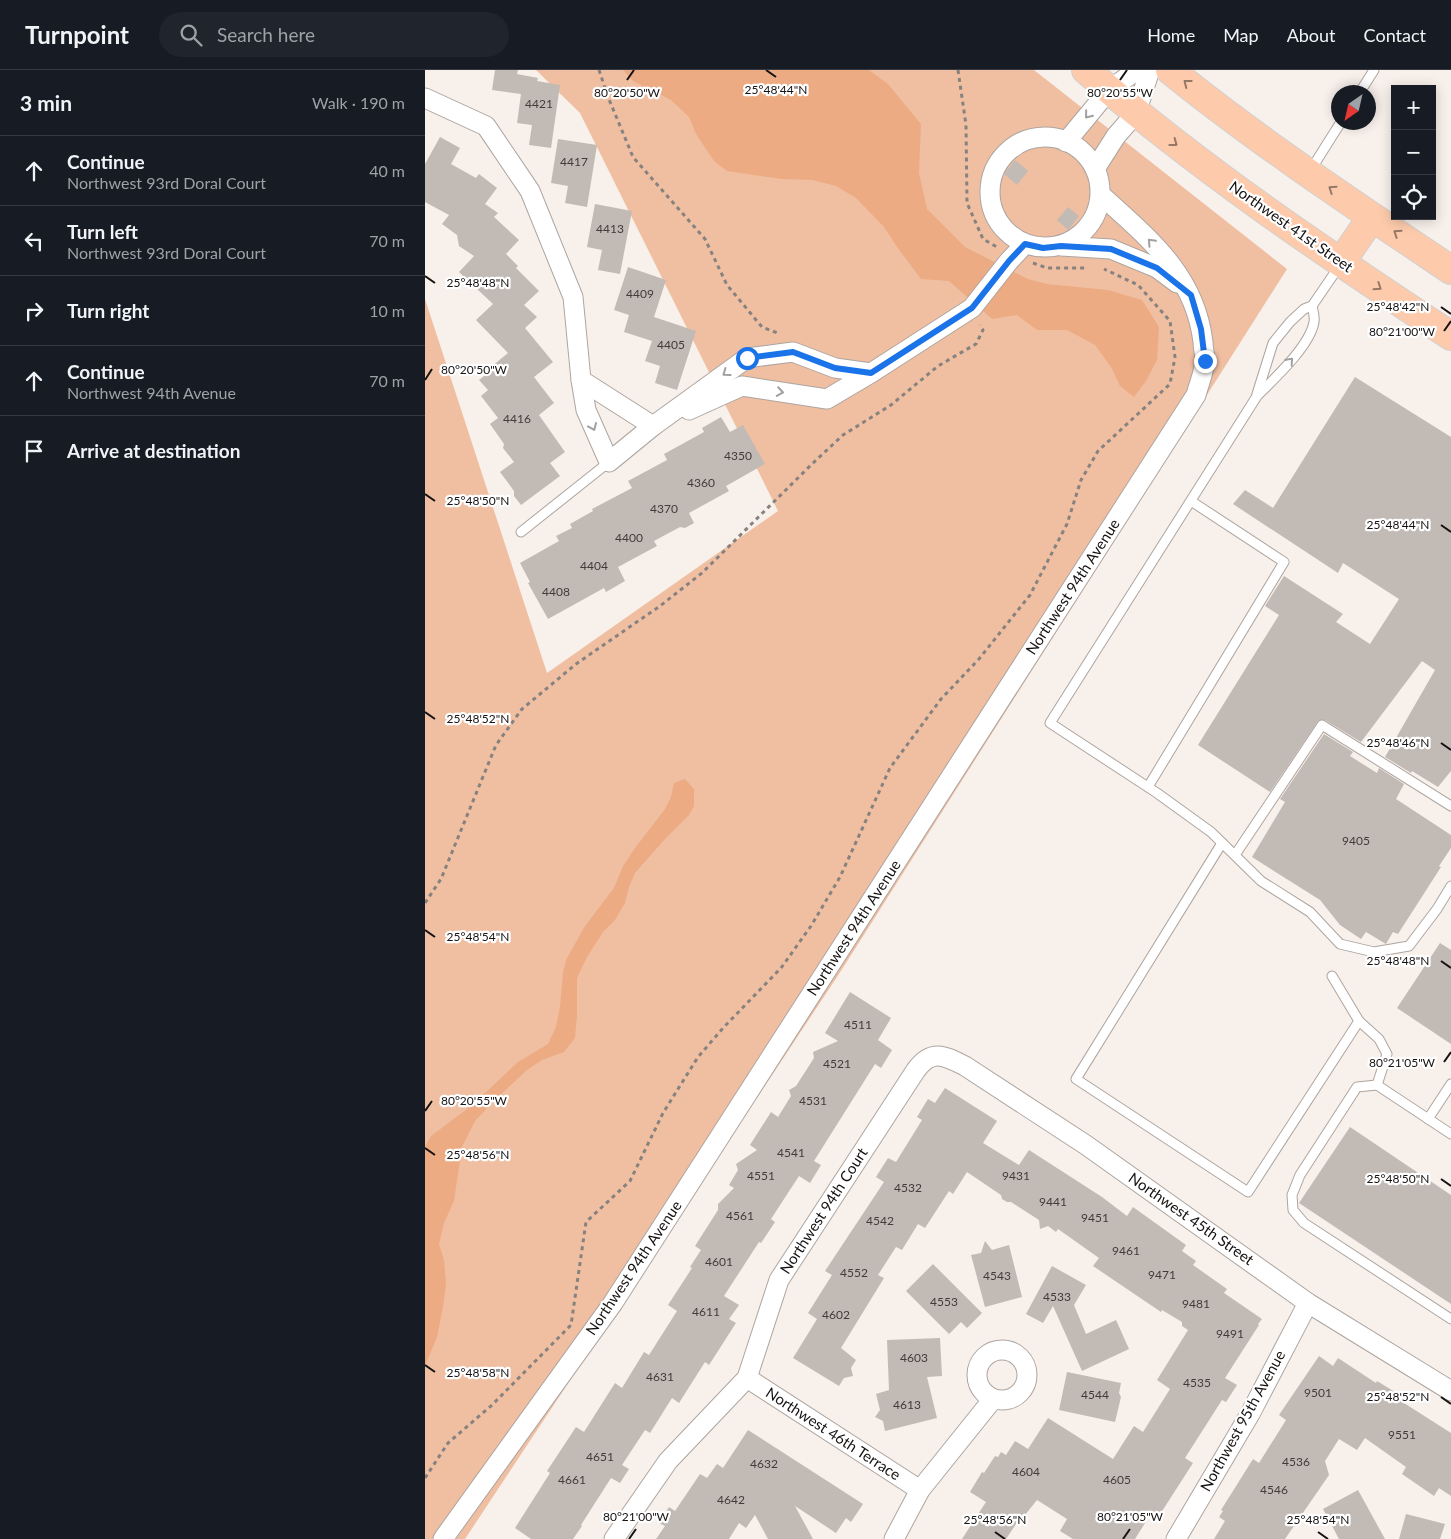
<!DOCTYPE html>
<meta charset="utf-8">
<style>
:root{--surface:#171b24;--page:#20242c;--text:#f1f3f6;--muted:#9ea1a6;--line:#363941}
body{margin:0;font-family:Lato,sans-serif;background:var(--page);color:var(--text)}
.controls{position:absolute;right:15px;top:15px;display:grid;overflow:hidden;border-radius:0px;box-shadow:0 2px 12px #0003}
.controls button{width:45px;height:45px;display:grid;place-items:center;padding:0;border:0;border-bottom:1px solid var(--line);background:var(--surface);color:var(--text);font:25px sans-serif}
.compass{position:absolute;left:906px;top:15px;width:45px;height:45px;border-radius:50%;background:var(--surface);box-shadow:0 2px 12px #0003;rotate:214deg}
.stop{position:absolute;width:15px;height:15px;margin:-11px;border:4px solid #1a73e8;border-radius:50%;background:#fff}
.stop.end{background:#1a73e8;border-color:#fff;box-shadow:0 1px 5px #0008}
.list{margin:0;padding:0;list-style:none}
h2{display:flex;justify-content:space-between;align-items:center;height:65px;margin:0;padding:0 20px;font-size:21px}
h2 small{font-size:16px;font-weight:400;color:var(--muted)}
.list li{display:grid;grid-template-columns:32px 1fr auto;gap:15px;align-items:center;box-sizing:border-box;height:70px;padding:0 20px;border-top:1px solid var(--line)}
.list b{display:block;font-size:19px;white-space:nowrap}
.list p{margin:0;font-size:16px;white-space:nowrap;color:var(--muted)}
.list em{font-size:16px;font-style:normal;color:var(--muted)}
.icon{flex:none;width:28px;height:28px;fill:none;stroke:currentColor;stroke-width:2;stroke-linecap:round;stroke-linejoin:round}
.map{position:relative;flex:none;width:1026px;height:1469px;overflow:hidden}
header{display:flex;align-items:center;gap:30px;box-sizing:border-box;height:70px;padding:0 25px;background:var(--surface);border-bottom:1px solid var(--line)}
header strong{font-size:24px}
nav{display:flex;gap:28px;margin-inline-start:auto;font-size:18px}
.search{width:350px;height:45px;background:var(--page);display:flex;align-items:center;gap:12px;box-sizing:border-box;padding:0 18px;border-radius:28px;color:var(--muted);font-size:19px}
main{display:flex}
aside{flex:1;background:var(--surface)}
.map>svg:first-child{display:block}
.green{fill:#f0bfa2}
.water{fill:#edab83}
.building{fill:#c2bab5}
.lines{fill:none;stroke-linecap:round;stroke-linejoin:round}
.service-casing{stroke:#ada5a0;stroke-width:11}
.minor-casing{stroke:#ada5a0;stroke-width:21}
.primary-casing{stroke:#d0d0cf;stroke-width:30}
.path{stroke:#87827f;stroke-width:3;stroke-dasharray:4 4;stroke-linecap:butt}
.service{stroke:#fff;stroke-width:9}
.minor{stroke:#fff;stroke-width:19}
.primary{stroke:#fdcbac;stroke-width:28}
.oneway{stroke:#957866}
.oneway2{stroke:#a1a0a0}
.route{stroke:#1a73e8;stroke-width:6}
.ticks{fill:none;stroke:#151211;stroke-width:2}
.labels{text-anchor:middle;stroke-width:4.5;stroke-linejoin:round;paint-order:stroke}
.number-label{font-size:12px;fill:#403c3a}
.street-label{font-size:15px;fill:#151211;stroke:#fff}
.ticks-label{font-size:12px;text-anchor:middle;fill:#151211;stroke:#fff;stroke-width:4.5;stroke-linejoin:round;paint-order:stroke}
</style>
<header>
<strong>Turnpoint</strong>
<div class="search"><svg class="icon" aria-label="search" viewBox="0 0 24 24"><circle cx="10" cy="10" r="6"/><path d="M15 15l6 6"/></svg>Search here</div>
<nav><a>Home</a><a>Map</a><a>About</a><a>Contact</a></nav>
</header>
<main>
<aside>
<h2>3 min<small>Walk · 190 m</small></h2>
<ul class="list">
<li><svg class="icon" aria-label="ahead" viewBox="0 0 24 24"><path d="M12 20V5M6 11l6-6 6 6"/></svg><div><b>Continue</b><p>Northwest 93rd Doral Court</p></div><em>40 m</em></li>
<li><svg class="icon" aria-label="left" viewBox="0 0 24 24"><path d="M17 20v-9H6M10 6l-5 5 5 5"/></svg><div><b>Turn left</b><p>Northwest 93rd Doral Court</p></div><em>70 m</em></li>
<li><svg class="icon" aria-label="right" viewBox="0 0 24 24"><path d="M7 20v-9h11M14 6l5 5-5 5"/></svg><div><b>Turn right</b></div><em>10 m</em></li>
<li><svg class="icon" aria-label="ahead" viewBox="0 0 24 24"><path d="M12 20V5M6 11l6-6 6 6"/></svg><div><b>Continue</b><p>Northwest 94th Avenue</p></div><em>70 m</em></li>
<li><svg class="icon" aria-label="arrive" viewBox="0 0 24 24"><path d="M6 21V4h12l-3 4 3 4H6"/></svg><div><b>Arrive at destination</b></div></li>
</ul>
</aside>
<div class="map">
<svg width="1026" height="1469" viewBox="0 0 1026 1469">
<rect width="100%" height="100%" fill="#f8f0eb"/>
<path class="green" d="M111,0H609L862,199L414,904L40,1469H0V229L122,603L353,441L155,43Z"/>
<g class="water">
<path d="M198,0H444L463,14L496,54L494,103L502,139L540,177L603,209L622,214L683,220L717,230L734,257L732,290L721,311L709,327L695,316L686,297L670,275L642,260H612L592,245L567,249L524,211L496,209L472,177L459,157L431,128L411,116L387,110L356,109L302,101L289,91L271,64L264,47L246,30L208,11Z"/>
<path d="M260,709L269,719V736L264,745L240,769L210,803L204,817L200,833L190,850L178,862L162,887L152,908V946L150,968L139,982L117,990L102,1000L69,1031L50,1051L37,1077L29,1131L19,1153L14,1174L19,1190L21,1214L18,1237L12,1267L0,1296V1077L6,1066L46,1036L93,992L123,974L131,957L135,937L138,902L142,888L160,856L189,818L198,796L210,778L240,739L246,727L249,713Z"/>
</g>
<g class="building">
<path d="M70,0H93L92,4L113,8L112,11L135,15L126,78L104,75L107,55L92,53L96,24L67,20Z"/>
<path d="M15,67L35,78L26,94L51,108L54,104L72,118L60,134L73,143L69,147L94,170L81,184L93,196L91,198L114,221L99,235L112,247L100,258L128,292L109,307L129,333L114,345L140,382L125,393L135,406L96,435L89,426V421L75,402L89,392L78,378L79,374L65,354L73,348L56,326L63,320L54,310L63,303L61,301L83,283L51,250L68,234L34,202L49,186L34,176L32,165L17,154L24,145L0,132V94Z"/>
<path d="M133,69L172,75L162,137L140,133L143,116L126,113Z"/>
<path d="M590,90L603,101L592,115L579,104Z"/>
<path d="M170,134L207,141L195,204L173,200L177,180L162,177Z"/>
<path d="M643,137L654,146L643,160L632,150Z"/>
<path d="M203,197L241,210L229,247L271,261L252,320L230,313L235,296L220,291L227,271L199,262L204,245L189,240Z"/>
<path d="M930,307L1026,367V701L1013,717L987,701L986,703L960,687L1010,600L997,591L936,672L900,650H894L845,722L773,675L854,545L840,536L859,506L918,544L911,552L945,574L974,529L918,493L913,503L808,434L820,420L848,438Z"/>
<path d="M296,347L305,362L318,355L340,394L301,416L304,421L264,443L269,453L260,458L255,457L229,471L232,476L193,497L200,511L181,522L179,518L123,549L103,513L105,512L95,493L134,471L131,466L147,458L145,454L168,441L167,439L207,418L203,411L242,390L239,384L279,362L277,358Z"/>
<path d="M899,664L928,682L925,686L952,703L954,698L979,714L971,729L1026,765V778L1014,796L1016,797L973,864L968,862L961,874L941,862L936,869L915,855L895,830L827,787L860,732L855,729Z"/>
<path d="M1015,873L1026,880V974L972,938Z"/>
<path d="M425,922L466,948L453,970L467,980L456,998L450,994L389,1091L396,1095L385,1113L374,1106L346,1149L350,1152L336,1173L334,1172L299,1226L314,1235L304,1249L311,1253L284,1295L280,1292L254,1333L247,1328L225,1363L220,1360L197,1395L204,1399L195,1413L186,1408L156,1455L157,1456L148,1469H106L90,1458L125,1403L122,1401L151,1357L159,1362L190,1313L197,1318L219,1282L224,1285L252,1241L243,1235L267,1198L265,1197L276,1180L270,1176L293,1140V1134L309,1118L304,1115L313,1100L311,1094L332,1080L325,1075L346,1042L353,1047L366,1026L364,1020L371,1016L389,988L388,982L413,971L400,963Z"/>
<path d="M520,1018L572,1051L558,1073L594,1095L604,1080L677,1127L702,1146L708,1137L761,1175L757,1181L771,1191L768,1195L802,1219L799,1223L837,1249L833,1254L834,1255L800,1308L812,1315L801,1332L797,1330L760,1388L768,1393L732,1449L725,1445L710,1469H648L635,1461L642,1449L612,1430L596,1450L593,1451L581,1469H537L561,1432L545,1422L557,1402L559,1403L570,1386L573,1387L576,1382L581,1385L590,1371L603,1379L623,1348L688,1389L709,1356L718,1362L745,1319L732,1310L763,1260L757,1256V1252L737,1240L736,1242L668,1196L674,1188L633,1159L631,1162L623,1156L615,1159L614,1150L586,1132H582L577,1129L576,1125L542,1102L528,1124L524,1121L500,1158L493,1154L477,1180L471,1177L453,1205L459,1208L416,1278L431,1290L426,1298L428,1306L419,1308L414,1316L368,1288L392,1249L383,1243L407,1205L400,1201L459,1112L451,1107L463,1088L471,1092L497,1050L492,1047L503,1029L510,1033Z"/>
<path d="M925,1057L1026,1125V1234L874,1133Z"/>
<path d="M560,1171L567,1180L584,1175L597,1227L560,1237L546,1185L556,1183Z"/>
<path d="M508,1194L557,1243L542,1258L536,1252L524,1264L481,1221Z"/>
<path d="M627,1196L661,1215L649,1235L661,1264L691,1250L704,1279L657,1301L628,1236L618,1253L601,1244Z"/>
<path d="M515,1268L517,1306L502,1307L512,1348L460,1361L458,1351L450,1347L455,1340L451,1324L464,1320L462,1270Z"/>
<path d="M894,1286L908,1296L913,1288L951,1313L952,1311L970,1322L968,1326L1026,1363V1426L1014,1418L1009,1426L977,1404L981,1397L940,1368L932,1380L914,1369L900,1391L904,1405L860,1469H789L800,1451L794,1447L798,1441L796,1440L828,1389L834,1393L861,1350L854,1345Z"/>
<path d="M642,1302L696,1313L694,1323L696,1327L690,1352L634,1340Z"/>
<path d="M323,1360L438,1434L426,1452L421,1448L411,1463L370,1436L388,1469H343L330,1445L321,1458L314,1453L304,1469H231L240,1456L234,1453L244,1437L250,1441L275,1404L282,1408L292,1394L298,1398Z"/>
<path d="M933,1420L960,1469H914L898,1439Z"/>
<path d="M981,1444L1020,1454L1015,1469H974Z"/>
</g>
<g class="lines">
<g class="service-casing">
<g id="service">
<path d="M935,22L949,0"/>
<path d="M885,101L916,52"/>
<path d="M887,236C888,241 890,246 889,252C885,276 849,309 832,326L625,653L732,723L786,762L836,811L885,842L915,874L949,882L984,876L1012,839L1026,816"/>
<path d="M832,324L848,273L865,252L879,239L887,236L915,195"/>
<path d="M96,462L184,392"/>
<path d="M723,717L859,492L766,431"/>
<path d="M797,773L651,1009L823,1122L934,951L954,969L962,984L952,1015L1026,1064"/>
<path d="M810,785L897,655L1026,736"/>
<path d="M907,906L934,951"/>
<path d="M952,1015L932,1017L875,1105L867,1125L868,1140L879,1153L1026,1249"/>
<path d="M1003,1049L1026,1014"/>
</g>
</g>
<g class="minor-casing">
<g id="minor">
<path d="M0,28L61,56L105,121L148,227L156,310L161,340L184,392L228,356L322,288L368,282L410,298L446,303"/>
<circle cx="620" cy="122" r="55"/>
<path d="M641,72L684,20L712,0"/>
<path d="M670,99L691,66L711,43L725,0"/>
<path d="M636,176L686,179L732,198L752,213"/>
<path d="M156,310L228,356"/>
<path d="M264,340L317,316L402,329L446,303L547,238L584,191L600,174"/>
<circle cx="577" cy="1305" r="25"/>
<path d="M322,1308L495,1420"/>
<path d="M18,1469L188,1233L771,325C774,314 779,302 780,291C780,285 778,278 778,272C770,204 723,168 676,125"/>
<path d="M189,1469L243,1391L322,1308L354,1210L491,1000C507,978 520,986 540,996L661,1075L883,1233L1026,1321"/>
<path d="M469,1469L495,1420L568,1329"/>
<path d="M751,1469L825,1344L883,1233"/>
</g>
</g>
<g class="primary-casing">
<g id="primary">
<path d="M661,0C775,99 900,183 1026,266"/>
<path d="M745,0C834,72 931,136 1026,200"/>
<path d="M916,192L947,147"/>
</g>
</g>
<g class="path">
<path d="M174,0L183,27L208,87L280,169L302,215L337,257L355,264"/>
<path d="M533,0L541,55L542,133L558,169L572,177"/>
<path d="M608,193L622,198H660"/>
<path d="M0,833L16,809L71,675L97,639L151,594L235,536L277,503L387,394L418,365L466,335L513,296L551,274L558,260L555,255"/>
<path d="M0,1408L23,1373L67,1335L146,1255L161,1152L205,1111L238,1043L273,987L299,957L356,898L386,856L415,807L465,698L516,629L554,589L605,525L642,454L656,410L673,381L745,314L750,287L745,251L713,215L679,199"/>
</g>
<use href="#service" class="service"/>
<use href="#minor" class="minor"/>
<use href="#primary" class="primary"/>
</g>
<defs><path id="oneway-chevron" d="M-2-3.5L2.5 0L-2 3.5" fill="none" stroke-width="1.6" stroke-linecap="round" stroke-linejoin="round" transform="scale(1.25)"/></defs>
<g class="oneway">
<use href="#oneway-chevron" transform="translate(762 13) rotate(-142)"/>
<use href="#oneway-chevron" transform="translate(749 73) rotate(37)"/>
<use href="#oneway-chevron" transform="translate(907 119) rotate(-146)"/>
<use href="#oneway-chevron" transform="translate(972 163) rotate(-146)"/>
<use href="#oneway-chevron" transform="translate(953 217) rotate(34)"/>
</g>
<g class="oneway2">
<use href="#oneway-chevron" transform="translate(663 45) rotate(129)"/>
<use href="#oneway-chevron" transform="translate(726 172) rotate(-133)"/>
<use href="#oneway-chevron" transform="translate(865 291) rotate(-49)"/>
<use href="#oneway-chevron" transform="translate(301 303) rotate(144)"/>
<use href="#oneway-chevron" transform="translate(355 322) rotate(9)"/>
<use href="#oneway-chevron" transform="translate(168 357) rotate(67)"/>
</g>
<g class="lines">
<path class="route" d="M322,288L368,282L410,298L446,303L547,238L584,191L600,174L618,178L636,176L686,179L732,198L766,225L776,259L780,291"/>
</g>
<path class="ticks" d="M341,0L351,7M202,10L209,0M695,10L702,0M0,206L10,213M1016,237L1026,244M1019,261L1026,251M0,310L7,299M0,424L10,431M1016,455L1026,462M0,642L10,649M1016,673L1026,680M0,860L10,867M1016,891L1026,898M1019,992L1026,982M0,1041L7,1031M0,1078L10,1085M1016,1109L1026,1116M0,1295L10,1302M1016,1327L1026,1334M570,1462L580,1469M893,1462L903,1469M204,1469L211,1459M698,1469L705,1459"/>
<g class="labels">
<g class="number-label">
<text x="114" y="38">4421</text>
<text x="149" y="96">4417</text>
<text x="185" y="163">4413</text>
<text x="215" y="228">4409</text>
<text x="246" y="279">4405</text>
<text x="92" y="353">4416</text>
<text x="313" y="390">4350</text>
<text x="276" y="417">4360</text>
<text x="239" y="443">4370</text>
<text x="204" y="472">4400</text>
<text x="169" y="500">4404</text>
<text x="131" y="526">4408</text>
<text x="931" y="775">9405</text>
<text x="433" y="959">4511</text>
<text x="412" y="998">4521</text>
<text x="388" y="1035">4531</text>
<text x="366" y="1087">4541</text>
<text x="336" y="1110">4551</text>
<text x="591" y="1110">9431</text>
<text x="483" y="1122">4532</text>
<text x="628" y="1136">9441</text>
<text x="315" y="1150">4561</text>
<text x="670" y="1152">9451</text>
<text x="455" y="1155">4542</text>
<text x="701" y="1185">9461</text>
<text x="294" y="1196">4601</text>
<text x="429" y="1207">4552</text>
<text x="737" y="1209">9471</text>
<text x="572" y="1210">4543</text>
<text x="632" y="1231">4533</text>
<text x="519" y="1236">4553</text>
<text x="771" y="1238">9481</text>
<text x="281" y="1246">4611</text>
<text x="411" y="1249">4602</text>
<text x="805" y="1268">9491</text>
<text x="489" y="1292">4603</text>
<text x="235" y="1311">4631</text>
<text x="772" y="1317">4535</text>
<text x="893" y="1327">9501</text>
<text x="670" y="1329">4544</text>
<text x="482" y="1339">4613</text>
<text x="977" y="1369">9551</text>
<text x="175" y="1391">4651</text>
<text x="871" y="1396">4536</text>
<text x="339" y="1398">4632</text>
<text x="601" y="1406">4604</text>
<text x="147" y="1414">4661</text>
<text x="692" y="1414">4605</text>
<text x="849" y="1424">4546</text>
<text x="306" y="1434">4642</text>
</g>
<g class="street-label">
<text transform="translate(866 157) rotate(35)" y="5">Northwest 41st Street</text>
<text transform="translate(648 517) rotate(-57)" y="5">Northwest 94th Avenue</text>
<text transform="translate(429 858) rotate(-57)" y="5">Northwest 94th Avenue</text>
<text transform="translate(399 1141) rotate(-57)" y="5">Northwest 94th Court</text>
<text transform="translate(766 1149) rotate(35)" y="5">Northwest 45th Street</text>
<text transform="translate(209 1198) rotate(-56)" y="5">Northwest 94th Avenue</text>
<text transform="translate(818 1351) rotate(-61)" y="5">Northwest 95th Avenue</text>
<text transform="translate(408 1364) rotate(33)" y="5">Northwest 46th Terrace</text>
</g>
</g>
<g class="ticks-label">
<text x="351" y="24">25°48'44"N</text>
<text x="202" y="27">80°20'50"W</text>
<text x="695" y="27">80°20'55"W</text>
<text x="53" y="217">25°48'48"N</text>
<text x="973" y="241">25°48'42"N</text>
<text x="977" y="266">80°21'00"W</text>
<text x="49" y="304">80°20'50"W</text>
<text x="53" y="435">25°48'50"N</text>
<text x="973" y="459">25°48'44"N</text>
<text x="53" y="653">25°48'52"N</text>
<text x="973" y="677">25°48'46"N</text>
<text x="53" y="871">25°48'54"N</text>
<text x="973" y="895">25°48'48"N</text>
<text x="977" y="997">80°21'05"W</text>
<text x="49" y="1035">80°20'55"W</text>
<text x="53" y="1089">25°48'56"N</text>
<text x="973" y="1113">25°48'50"N</text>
<text x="53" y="1307">25°48'58"N</text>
<text x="973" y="1331">25°48'52"N</text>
<text x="211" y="1451">80°21'00"W</text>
<text x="705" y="1451">80°21'05"W</text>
<text x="570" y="1454">25°48'56"N</text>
<text x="893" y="1454">25°48'54"N</text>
</g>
</svg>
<div class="controls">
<button>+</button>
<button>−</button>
<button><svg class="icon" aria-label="locate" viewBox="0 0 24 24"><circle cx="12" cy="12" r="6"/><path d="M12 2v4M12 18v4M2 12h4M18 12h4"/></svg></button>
</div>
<svg class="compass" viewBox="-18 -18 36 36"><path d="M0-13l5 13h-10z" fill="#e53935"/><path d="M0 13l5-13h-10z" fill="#9ea1a6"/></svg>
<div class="stop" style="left:322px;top:288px"></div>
<div class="stop end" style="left:780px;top:291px"></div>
</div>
</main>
